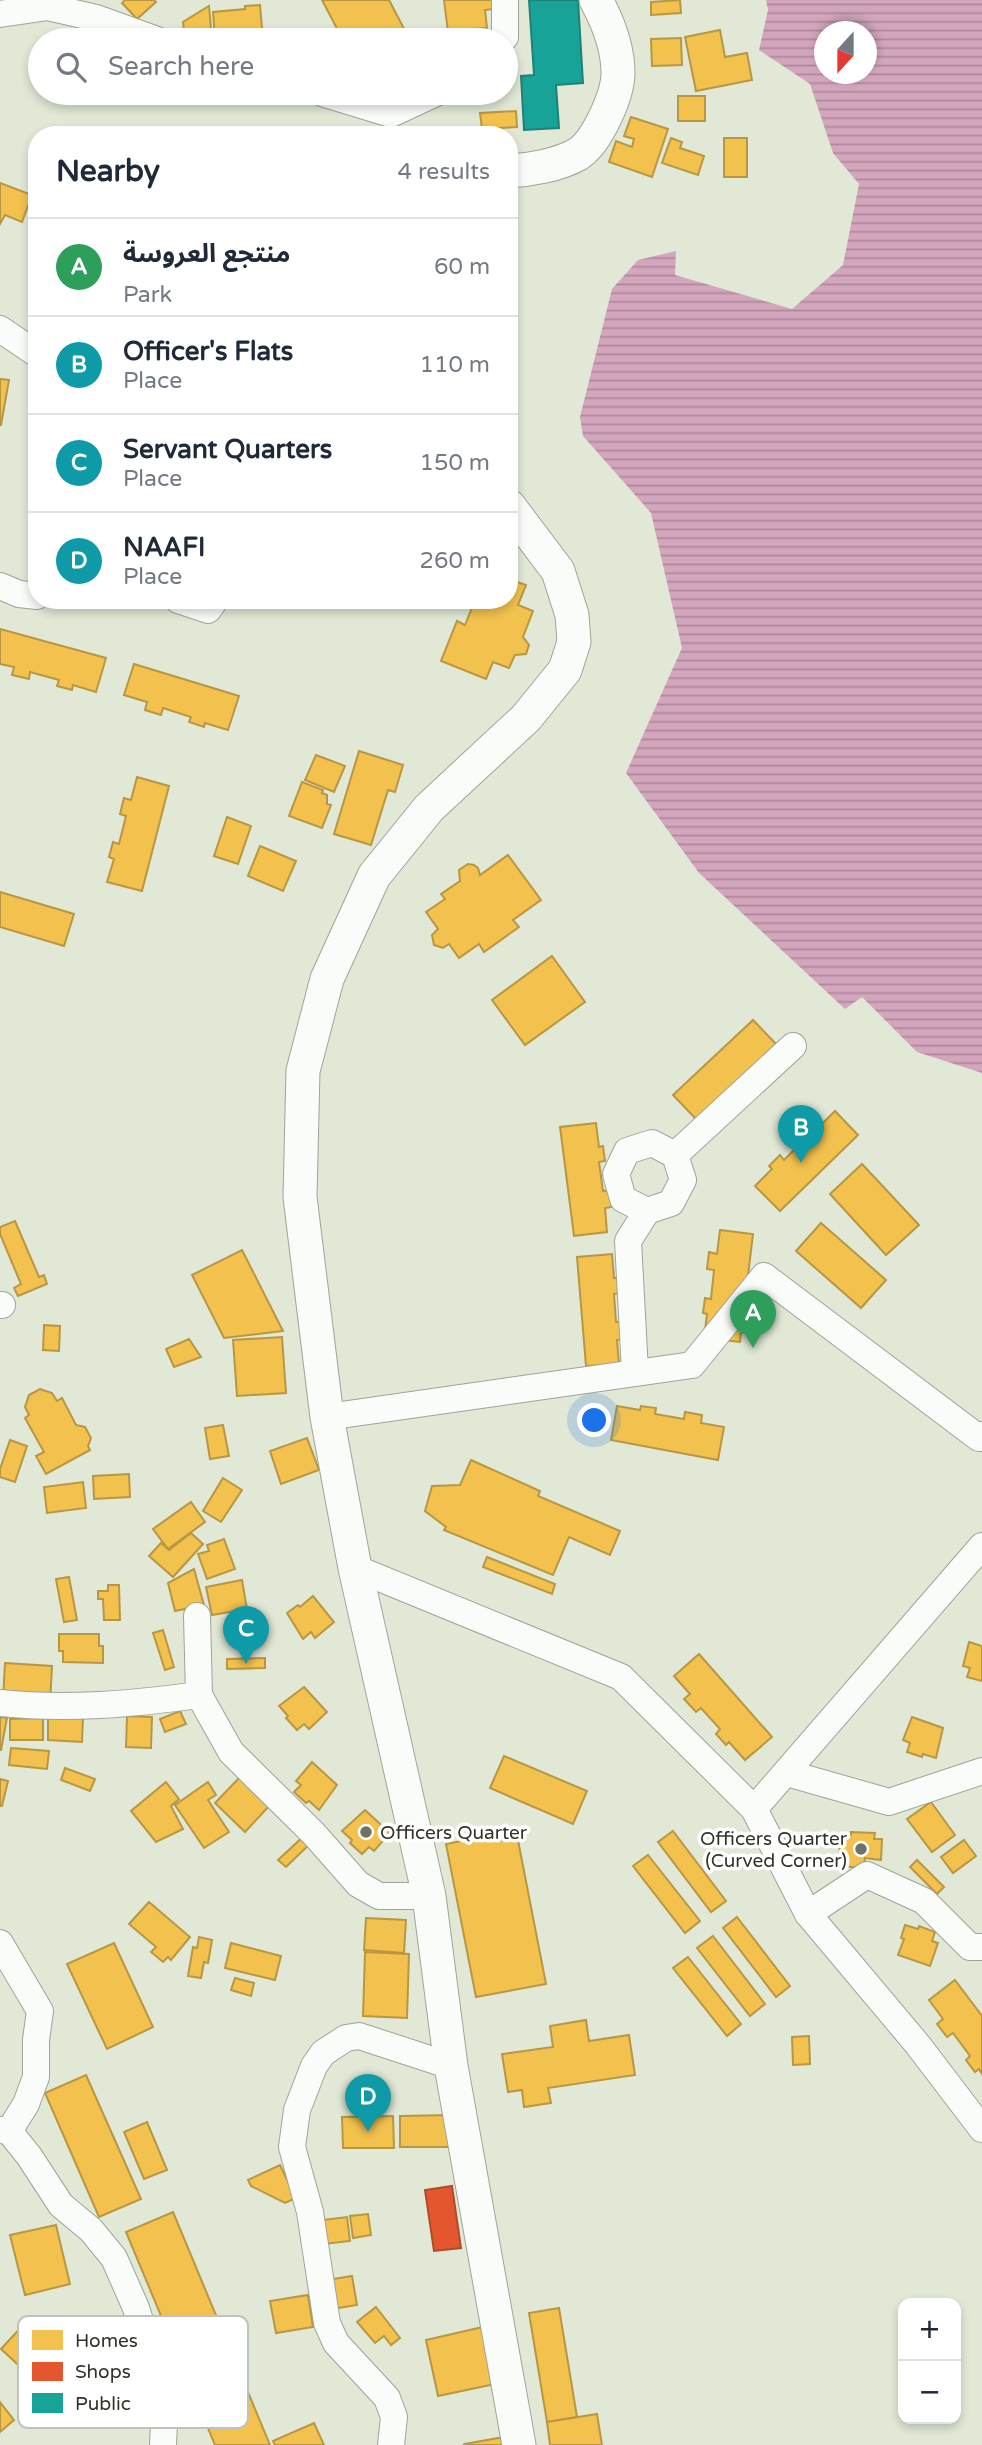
<!DOCTYPE html>
<meta charset="utf-8">
<style>
:root{--surface:#fff;--page:#f6f6f7;--text:#1f2937;--muted:#747a83;--line:#e0e1e3;--accent:#6e7365}
body{margin:0;font-family:"Varela Round","Noto Sans Arabic",sans-serif;background:var(--page);color:var(--text)}
.controls{position:absolute;right:21px;bottom:21px;display:grid;overflow:hidden;border-radius:14px;box-shadow:0 4px 10px #0003}
.controls button{width:63px;height:63px;display:grid;place-items:center;padding:0;border:0;border-bottom:2px solid var(--line);background:var(--surface);color:var(--text);font:35px sans-serif}
.compass{position:absolute;left:814px;top:21px;width:63px;height:63px;border-radius:50%;background:var(--surface);box-shadow:0 4px 10px #0003;rotate:201deg}
.you{position:absolute;left:595px;top:1421px;width:24px;height:24px;margin:-18px;border:5px solid #fff;border-radius:50%;background:#1a73e8;box-shadow:0 0 0 10px #1a73e833}
.badge{display:grid;place-items:center;width:46px;height:46px;border-radius:50%;background:var(--accent);color:#fff;font-size:23px;font-weight:700}
.pin{position:absolute;translate:-50% -58px;filter:drop-shadow(0 2px 4px #0008)}
.pin::after{content:'';position:absolute;top:37px;width:24px;height:21px;background:inherit;clip-path:polygon(0 0,100% 0,50% 100%)}
.list{margin:0;padding:0;list-style:none}
h2{display:flex;justify-content:space-between;align-items:center;height:91px;margin:0;padding:0 28px;font-size:30px}
h2 small{font-size:23px;font-weight:400;color:var(--muted)}
.list li{display:grid;grid-template-columns:46px 1fr auto;gap:21px;align-items:center;box-sizing:border-box;height:98px;padding:0 28px;border-top:2px solid var(--line)}
.list b{display:block;font-size:26px;white-space:nowrap}
.list p{margin:0;font-size:23px;white-space:nowrap;color:var(--muted)}
.list em{font-size:23px;font-style:normal;color:var(--muted)}
.icon{flex:none;width:38px;height:38px;fill:none;stroke:currentColor;stroke-width:2;stroke-linecap:round;stroke-linejoin:round}
.map{position:relative;flex:none;width:982px;height:2445px;overflow:hidden}
.search{position:absolute;background:var(--surface);box-shadow:0 4px 10px #0003;left:28px;top:28px;width:490px;height:77px;display:flex;align-items:center;gap:18px;box-sizing:border-box;padding:0 24px;border-radius:38px;color:var(--muted);font-size:26px}
.panel{position:absolute;background:var(--surface);box-shadow:0 4px 10px #0003;left:28px;top:126px;width:490px;height:483px;border-radius:28px}
.map>svg:first-child{display:block}
.water{fill:url(#water-rules);fill-rule:evenodd}
.homes{fill:#f2c14e;stroke:#b89743;stroke-width:2}
.shops{fill:#e4572e;stroke:#ae4c2c;stroke-width:2}
.public{fill:#17a398;stroke:#1e8276;stroke-width:2}
.lines{fill:none;stroke-linecap:round;stroke-linejoin:round}
.minor-casing{stroke:#9fa497;stroke-width:28}
.major-casing{stroke:#9fa497;stroke-width:35}
.minor{stroke:#fafcf9;stroke-width:26}
.major{stroke:#fafcf9;stroke-width:33}
.poi-dot{fill:#6e7365;stroke:#fff;stroke-width:2.5}
.labels{text-anchor:middle;stroke-width:7;stroke-linejoin:round;paint-order:stroke}
.poi-label{font-size:19px;fill:#303428;stroke:#fff;text-anchor:start}
.key{fill:#fff;stroke:#c1c2be;stroke-width:2}
.key-label{font-size:19px;fill:#303428}
</style>
<div class="map">
<svg width="982" height="2445" viewBox="0 0 982 2445">
<defs>
<pattern id="water-rules" width="6" height="5" patternUnits="userSpaceOnUse" patternTransform="scale(1.75)"><rect width="6" height="5" fill="#d4a6be"/><path d="M0 2.5h6" fill="none" stroke="#ac889a"/></pattern>
</defs>
<rect width="100%" height="100%" fill="#e1e8d6"/>
<path class="water" d="M766,0H982V1073L917,1052L862,997L845,1009L699,873L626,773L682,648L651,513L583,436L580,417L612,289L638,260L676,251L675,275L792,309L843,265L859,184L833,153L810,84L759,50L768,10ZM824,32H866V74H824Z"/>
<g class="homes">
<path d="M125,0H154L156,2L137,19L122,3Z"/>
<path d="M322,0H389L410,40H343Z"/>
<path d="M444,0H500L501,8L485,10L487,28L473,29L475,40H449Z"/>
<path d="M680,0L681,13L651,15V2Z"/>
<path d="M260,5L263,40H215L213,12L245,9V6Z"/>
<path d="M209,6L212,40H185L183,22Z"/>
<path d="M720,30L725,57L747,53L752,80L696,91L685,37Z"/>
<path d="M681,38L682,65L652,66L651,39Z"/>
<rect x="678" y="96" width="27" height="25"/>
<path d="M516,111L517,127L482,129L480,113Z"/>
<path d="M631,117L668,129L652,177L609,162L616,141L632,147L634,139L624,136Z"/>
<path d="M671,138L682,142L680,148L704,156L698,175L662,163Z"/>
<rect x="724" y="138" width="23" height="39"/>
<path d="M0,183L32,195L22,222L5,215L0,224Z"/>
<path d="M0,379L9,380L1,425H0Z"/>
<path d="M509,574L511,575L509,579L526,585L518,605L533,611L523,637L529,645L526,654L515,655L509,668L493,662L486,679L441,661L457,621L465,625L475,600H509Z"/>
<path d="M0,629L106,658L96,692L73,685L72,690L57,686L59,680L30,672L29,679L12,675L14,667L0,664Z"/>
<path d="M134,664L239,696L228,730L205,723L204,727L189,722L191,717L163,708L161,715L145,710L147,702L124,695Z"/>
<path d="M359,751L403,765L395,792L388,790L371,845L334,834Z"/>
<path d="M316,755L345,766L334,792L305,780Z"/>
<path d="M137,777L169,786L142,891L107,882L114,859L109,857L113,842L119,844L126,816L120,814L124,798L131,800Z"/>
<path d="M302,782L323,790L322,793L327,795V804L331,805L322,828L289,816Z"/>
<path d="M227,817L251,826L238,864L214,856Z"/>
<path d="M260,846L296,861L283,891L248,876Z"/>
<path d="M508,855L541,900L513,920L519,927L484,952L479,944L459,958L449,944L443,948L434,945L432,935L438,929L426,912L445,899L441,894L460,881L459,870L468,864L474,865L478,868L480,875Z"/>
<path d="M0,892L74,914L64,946L0,927Z"/>
<path d="M552,956L585,1002L525,1045L492,1000Z"/>
<path d="M753,1020L777,1045L696,1119L673,1095Z"/>
<path d="M835,1111L858,1135L780,1211L755,1186L772,1169L769,1166L780,1155L784,1160L805,1139L800,1134L812,1123L818,1128Z"/>
<path d="M596,1123L599,1147L603,1146L605,1161L599,1162L603,1191L610,1190L612,1207L605,1208L607,1232L574,1236L560,1127Z"/>
<path d="M862,1164L919,1225L886,1255L830,1194Z"/>
<path d="M15,1221L39,1277L44,1275L47,1284L18,1296L14,1288L21,1284L0,1234V1227Z"/>
<path d="M821,1223L886,1280L861,1308L796,1251Z"/>
<path d="M720,1230L753,1234L740,1342L704,1338L707,1314L703,1313L705,1298L711,1299L714,1270L707,1269L709,1252L717,1254Z"/>
<path d="M242,1250L283,1331L224,1338L192,1275Z"/>
<path d="M612,1254L614,1278H619L620,1293L614,1294L616,1322H623L625,1339L617,1340L619,1364L586,1366L577,1257Z"/>
<path d="M44,1325L60,1326L59,1351L43,1350Z"/>
<path d="M282,1337L286,1393L237,1396L233,1340Z"/>
<path d="M189,1339L201,1357L174,1367L166,1349Z"/>
<path d="M40,1389L52,1393L57,1401L62,1398L76,1425L85,1427L91,1438L88,1446L90,1450L46,1474L36,1456L44,1452L25,1418L29,1415L25,1407L29,1395Z"/>
<path d="M617,1406L640,1410L641,1406L656,1408L655,1414L684,1419L685,1412L702,1415L701,1423L724,1427L718,1460L611,1440Z"/>
<path d="M223,1425L229,1456L210,1459L205,1428Z"/>
<path d="M307,1438L319,1470L281,1484L270,1451Z"/>
<path d="M10,1440L27,1446L15,1482L0,1477V1469Z"/>
<path d="M471,1460L540,1491L538,1496L620,1531L610,1555L569,1537L553,1575L444,1530L446,1527L425,1511L432,1486L460,1485Z"/>
<path d="M129,1474L130,1497L94,1499L93,1476Z"/>
<path d="M223,1478L242,1490L221,1522L203,1511Z"/>
<path d="M83,1482L86,1508L47,1513L44,1487Z"/>
<path d="M191,1502L205,1522L168,1549L153,1529Z"/>
<path d="M191,1533L203,1544L173,1577L149,1556L161,1543L169,1550Z"/>
<path d="M224,1539L235,1569L207,1579L198,1554L209,1551L207,1545Z"/>
<path d="M487,1557L555,1584L552,1594L483,1567Z"/>
<path d="M194,1569L204,1605L175,1611L168,1583Z"/>
<path d="M69,1577L77,1620L64,1622L56,1579Z"/>
<path d="M242,1580L247,1609L212,1615L206,1587Z"/>
<path d="M108,1585H119L120,1620H104L103,1599H98V1591H108Z"/>
<path d="M313,1596L334,1622L315,1638L311,1632L303,1639L287,1613L298,1605L300,1607Z"/>
<path d="M163,1630L174,1667L165,1670L153,1633Z"/>
<path d="M59,1634H99V1646H103V1663L63,1662V1651H59Z"/>
<path d="M969,1642L982,1646V1681L967,1677L970,1668L963,1666Z"/>
<path d="M699,1654L772,1737L745,1760L729,1742L726,1745L716,1734L720,1729L701,1708L696,1712L684,1699L690,1694L674,1676Z"/>
<path d="M265,1658V1668L227,1669V1659Z"/>
<path d="M5,1663L52,1666L50,1703L3,1700Z"/>
<path d="M304,1687L327,1712L309,1729L304,1724L297,1730L286,1718L288,1716L279,1706Z"/>
<path d="M180,1711L186,1724L165,1732L160,1719Z"/>
<path d="M127,1716L152,1717L151,1748L126,1747Z"/>
<path d="M0,1717L7,1718L1,1750H0Z"/>
<path d="M48,1717L83,1718L82,1742L48,1740Z"/>
<path d="M912,1717L943,1728L936,1758L923,1754L922,1757L907,1752L910,1743L903,1740Z"/>
<path d="M43,1718V1740H10V1719Z"/>
<path d="M11,1748L49,1751L47,1769L9,1765Z"/>
<path d="M504,1756L587,1791L573,1824L490,1788Z"/>
<path d="M312,1762L337,1785L319,1810L309,1801L306,1803L294,1792L301,1785L296,1781Z"/>
<path d="M65,1768L95,1779L90,1791L61,1780Z"/>
<path d="M240,1777L270,1805L245,1832L215,1803Z"/>
<path d="M0,1779L8,1781L2,1806H0Z"/>
<path d="M166,1782L179,1799L171,1806L183,1829L156,1842L131,1811Z"/>
<path d="M208,1782L216,1795L208,1800L229,1832L204,1848L175,1805Z"/>
<path d="M931,1802L955,1835L932,1852L907,1819Z"/>
<path d="M365,1810L390,1833L374,1851L369,1847L362,1854L350,1843L352,1840L342,1831Z"/>
<path d="M516,1830L546,1984L476,1997L446,1844Z"/>
<path d="M673,1831L726,1901L711,1912L658,1842Z"/>
<path d="M851,1832L875,1833L874,1839H882L881,1860L865,1858L864,1868L838,1866L841,1834L851,1835Z"/>
<path d="M306,1834L313,1841L286,1867L278,1860Z"/>
<path d="M964,1840L976,1856L953,1873L941,1857Z"/>
<path d="M648,1855L700,1921L685,1933L633,1866Z"/>
<path d="M917,1860L944,1887L937,1894L910,1867Z"/>
<path d="M149,1902L190,1937L171,1960L168,1957L163,1962L151,1952L156,1947L129,1924Z"/>
<path d="M737,1917L790,1986L776,1997L723,1928Z"/>
<path d="M366,1918L406,1920L404,1953L364,1950Z"/>
<path d="M905,1925L918,1929L919,1926L935,1932L932,1941L938,1943L930,1966L898,1955L904,1939L901,1938Z"/>
<path d="M713,1936L765,2004L750,2016L697,1948Z"/>
<path d="M199,1937L212,1940L208,1963L204,1962L201,1978L188,1976L193,1947L197,1948Z"/>
<path d="M114,1943L153,2027L107,2049L67,1964Z"/>
<path d="M231,1943L281,1956L275,1980L225,1968Z"/>
<path d="M365,1952L409,1954L407,2018L363,2016Z"/>
<path d="M688,1957L741,2024L727,2036L673,1968Z"/>
<path d="M235,1978L254,1983L251,1996L231,1990Z"/>
<path d="M955,1980L982,2016V2074L979,2069L975,2072L966,2060L970,2056L953,2033L947,2037L937,2024L943,2019L929,2000Z"/>
<path d="M586,2020L589,2041L629,2035L635,2075L548,2088L551,2103L524,2107L522,2090L508,2092L502,2054L553,2047L550,2026Z"/>
<path d="M809,2036L810,2064L793,2065L792,2037Z"/>
<path d="M86,2075L141,2199L99,2217L45,2093Z"/>
<path d="M451,2115V2147H400V2116Z"/>
<path d="M393,2116L394,2148H343L342,2117Z"/>
<path d="M147,2122L167,2170L144,2179L124,2132Z"/>
<path d="M280,2165L296,2198L285,2203L251,2186L248,2180Z"/>
<path d="M173,2212L270,2445H215L126,2232Z"/>
<path d="M368,2214L371,2235L353,2238L350,2216Z"/>
<path d="M347,2217L350,2241L325,2244L322,2220Z"/>
<path d="M56,2225L70,2284L25,2295L10,2235Z"/>
<path d="M352,2276L357,2305L332,2309L327,2280Z"/>
<path d="M308,2295L313,2327L276,2333L270,2301Z"/>
<path d="M376,2307L400,2338L391,2345L384,2336L375,2343L357,2322Z"/>
<path d="M559,2308L577,2417L547,2422L529,2313Z"/>
<path d="M26,2322L52,2345L27,2373L1,2349Z"/>
<path d="M487,2326L500,2383L438,2396L426,2340Z"/>
<path d="M0,2402L14,2420L0,2432Z"/>
<path d="M597,2414L602,2445H550L547,2422Z"/>
<path d="M314,2423L324,2445H275L273,2441Z"/>
<path d="M504,2437L505,2445H464V2444Z"/>
</g>
<path class="shops" d="M452,2186L461,2248L434,2251L425,2190Z"/>
<path class="public" d="M529,0H578L583,83L556,85L559,128L524,130L521,76L534,75Z"/>
<g class="lines">
<g class="minor-casing">
<g id="minor">
<path d="M0,14L48,7L96,18L157,40"/>
<path d="M502,40L505,37V0"/>
<path d="M322,93L391,114L436,93"/>
<path d="M0,329L37,354"/>
<path d="M0,586L19,594L37,596"/>
<path d="M178,600L208,610L215,600"/>
<path d="M652,1143L675,1155L683,1180L671,1203L647,1211L623,1199L616,1174L627,1151Z"/>
<path d="M675,1155L793,1046"/>
<path d="M0,1305H2"/>
<path d="M635,1371L628,1241L647,1211"/>
<path d="M327,1417L692,1365L764,1276L979,1438L982,1435"/>
<path d="M355,1568L621,1677L754,1809L808,1914L918,2045L982,2129"/>
<path d="M197,1616L199,1695L231,1752L314,1834L358,1884L379,1896H429"/>
<path d="M0,1703C66,1710 133,1704 199,1695"/>
<path d="M787,1773L889,1802L982,1771"/>
<path d="M754,1809L982,1546"/>
<path d="M808,1914L867,1875L924,1901L970,1947H982"/>
<path d="M0,1943L40,2011L36,2040V2077L26,2104L9,2131"/>
<path d="M0,2130L9,2131L29,2156L61,2205L91,2230L114,2258L136,2308L165,2400L163,2445"/>
<path d="M391,2445L394,2417L387,2398L336,2343L327,2323L310,2212L292,2147L297,2110L314,2066L323,2053L346,2038L359,2036L451,2066"/>
</g>
</g>
<g class="major-casing">
<g id="major">
<path d="M509,171C530,170 559,165 578,154C597,142 618,95 618,73C618,48 608,22 596,0"/>
<path d="M509,506L558,571L572,615L574,642L565,670L526,718L429,808L374,876L327,979L303,1071L300,1197L327,1417L355,1568L429,1896L451,2066L519,2445"/>
</g>
</g>
<use href="#minor" class="minor"/>
<use href="#major" class="major"/>
</g>
<g class="poi-dot">
<circle cx="366" cy="1832" r="7"/>
<circle cx="861" cy="1849" r="7"/>
</g>
<g class="labels">
<g class="poi-label">
<text x="380" y="1839">Officers Quarter</text>
<text x="847" y="1845" text-anchor="end">Officers Quarter<tspan x="847" dy="22">(Curved Corner)</tspan></text>
</g>
</g>
<rect x="18" y="2316" width="230" height="112" rx="10" class="key"/>
<rect x="32" y="2330" width="31" height="20" fill="#f2c14e"/>
<rect x="32" y="2362" width="31" height="19" fill="#e4572e"/>
<rect x="32" y="2393" width="31" height="20" fill="#17a398"/>
<g class="key-label">
<text x="75" y="2347">Homes</text>
<text x="75" y="2378">Shops</text>
<text x="75" y="2410">Public</text>
</g>
</svg>
<div class="controls">
<button>+</button>
<button>−</button>
</div>
<svg class="compass" viewBox="-18 -18 36 36"><path d="M0-13l5 13h-10z" fill="#e53935"/><path d="M0 13l5-13h-10z" fill="#747a83"/></svg>
<div class="you"></div>
<div class="pin badge" style="left:753px;top:1348px;background:#2e9e5b">A</div>
<div class="pin badge" style="left:801px;top:1163px;background:#0f9aa8">B</div>
<div class="pin badge" style="left:246px;top:1664px;background:#0f9aa8">C</div>
<div class="pin badge" style="left:368px;top:2132px;background:#0f9aa8">D</div>
<div class="search"><svg class="icon" aria-label="search" viewBox="0 0 24 24"><circle cx="10" cy="10" r="6"/><path d="M15 15l6 6"/></svg>Search here</div>
<section class="panel">
<h2>Nearby<small>4 results</small></h2>
<ul class="list">
<li><span class="badge" style="background:#2e9e5b">A</span><div><b>منتجع العروسة</b><p>Park</p></div><em>60 m</em></li>
<li><span class="badge" style="background:#0f9aa8">B</span><div><b>Officer's Flats</b><p>Place</p></div><em>110 m</em></li>
<li><span class="badge" style="background:#0f9aa8">C</span><div><b>Servant Quarters</b><p>Place</p></div><em>150 m</em></li>
<li><span class="badge" style="background:#0f9aa8">D</span><div><b>NAAFI</b><p>Place</p></div><em>260 m</em></li>
</ul>
</section>
</div>
